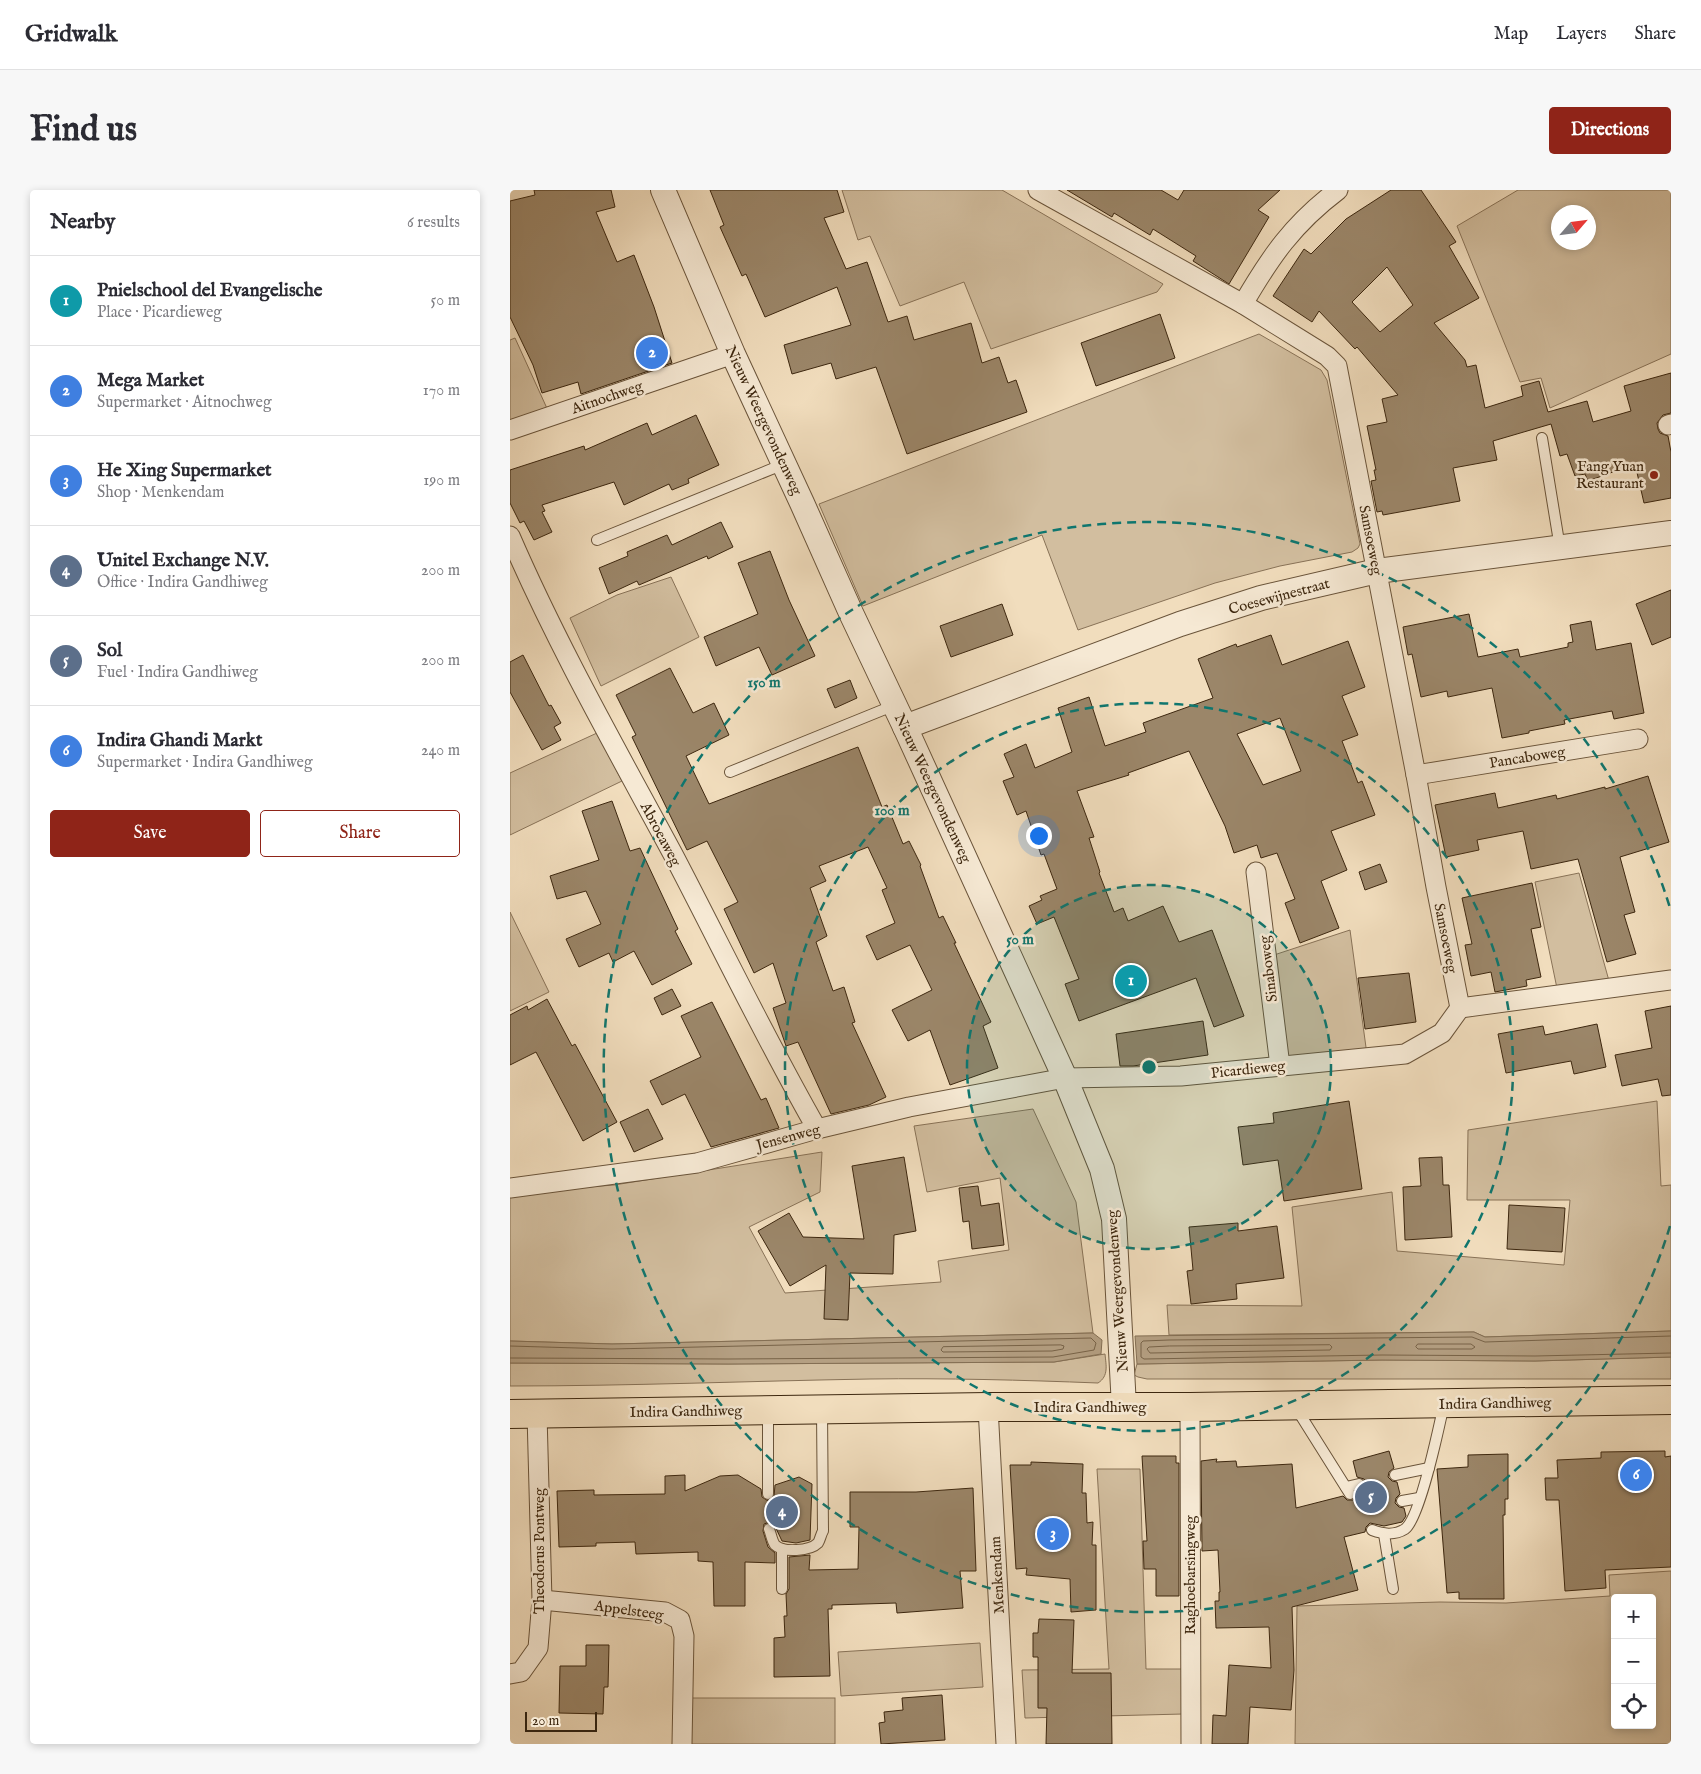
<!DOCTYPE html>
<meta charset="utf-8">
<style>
:root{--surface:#fff;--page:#f7f7f7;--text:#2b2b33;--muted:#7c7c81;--line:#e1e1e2;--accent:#8f2418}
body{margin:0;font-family:"IM FELL English",serif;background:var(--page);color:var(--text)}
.controls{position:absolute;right:15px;bottom:15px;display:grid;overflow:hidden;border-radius:5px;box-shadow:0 2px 8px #0003}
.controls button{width:45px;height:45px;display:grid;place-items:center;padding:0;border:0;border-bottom:1px solid var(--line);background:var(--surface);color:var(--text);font:25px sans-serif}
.compass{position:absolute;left:1041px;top:15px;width:45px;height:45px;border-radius:50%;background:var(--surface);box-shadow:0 2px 8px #0003;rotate:62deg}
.scale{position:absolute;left:15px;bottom:12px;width:72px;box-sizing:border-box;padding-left:5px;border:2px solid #3d270f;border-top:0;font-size:14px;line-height:18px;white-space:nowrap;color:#3d270f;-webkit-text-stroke:4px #f6e9d4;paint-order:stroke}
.you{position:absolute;left:528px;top:645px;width:18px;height:18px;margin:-12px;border:4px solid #fff;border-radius:50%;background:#1a73e8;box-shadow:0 0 0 8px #1a73e833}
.badge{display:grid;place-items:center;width:32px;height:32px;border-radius:50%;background:var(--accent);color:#fff;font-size:16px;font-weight:700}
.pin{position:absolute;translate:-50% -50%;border:2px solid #fff;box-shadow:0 1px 5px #0006}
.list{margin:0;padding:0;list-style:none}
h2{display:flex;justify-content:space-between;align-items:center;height:65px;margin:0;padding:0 20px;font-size:21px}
h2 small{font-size:16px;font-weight:400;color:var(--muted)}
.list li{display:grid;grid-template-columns:32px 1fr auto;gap:15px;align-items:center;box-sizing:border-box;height:90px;padding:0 20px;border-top:1px solid var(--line)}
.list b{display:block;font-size:19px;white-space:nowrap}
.list p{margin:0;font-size:16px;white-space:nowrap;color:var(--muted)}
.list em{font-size:16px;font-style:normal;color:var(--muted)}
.actions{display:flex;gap:10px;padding:15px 20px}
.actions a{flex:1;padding:11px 0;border:1px solid var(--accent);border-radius:5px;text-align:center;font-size:18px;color:var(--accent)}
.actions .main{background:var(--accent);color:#fff}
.icon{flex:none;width:28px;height:28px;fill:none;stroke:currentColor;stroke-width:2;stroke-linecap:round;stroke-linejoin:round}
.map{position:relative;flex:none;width:1161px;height:1554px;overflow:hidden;border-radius:5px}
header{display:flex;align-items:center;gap:30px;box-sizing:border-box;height:70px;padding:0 25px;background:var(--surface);border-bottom:1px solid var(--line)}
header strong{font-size:24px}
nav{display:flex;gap:28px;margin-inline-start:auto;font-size:18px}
.intro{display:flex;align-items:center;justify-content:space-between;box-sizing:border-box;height:120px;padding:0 30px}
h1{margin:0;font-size:35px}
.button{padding:12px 22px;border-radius:5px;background:var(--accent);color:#fff;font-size:18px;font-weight:700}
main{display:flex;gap:30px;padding:0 30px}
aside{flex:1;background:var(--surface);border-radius:5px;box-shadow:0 2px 8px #0003}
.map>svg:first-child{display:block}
.green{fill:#d2be9f;stroke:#887257;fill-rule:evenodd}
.water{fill:#b49f82;stroke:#846f54}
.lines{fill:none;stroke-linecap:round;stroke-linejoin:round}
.shore{stroke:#786348;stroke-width:1}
.building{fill:#9b8669;stroke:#3d270f;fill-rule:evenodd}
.service-casing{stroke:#6a543a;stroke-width:12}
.minor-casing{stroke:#6a543a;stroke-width:21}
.tertiary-casing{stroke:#6a543a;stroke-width:26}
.primary-casing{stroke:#3d270f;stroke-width:30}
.service{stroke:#f6e9d4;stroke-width:10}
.minor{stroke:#f6e9d4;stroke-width:19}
.tertiary{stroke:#f6e9d4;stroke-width:24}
.primary{stroke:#f1ddbd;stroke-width:28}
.ring{fill:none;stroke:#0f766e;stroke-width:2.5;stroke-dasharray:9 6}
.poi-dot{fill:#8f2418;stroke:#f6e9d4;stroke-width:2}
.labels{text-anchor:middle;stroke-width:5;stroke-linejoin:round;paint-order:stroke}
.street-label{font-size:15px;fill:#3d270f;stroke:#f6e9d4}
.poi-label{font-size:15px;fill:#3d270f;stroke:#f6e9d4;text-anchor:end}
.centre{fill:#0f766e;stroke:#f6e9d4;stroke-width:2.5}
.ring-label{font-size:15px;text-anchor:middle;font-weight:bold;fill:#0f766e;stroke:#f6e9d4;stroke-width:5;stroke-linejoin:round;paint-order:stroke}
</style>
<header>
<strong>Gridwalk</strong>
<nav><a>Map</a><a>Layers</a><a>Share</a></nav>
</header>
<div class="intro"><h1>Find us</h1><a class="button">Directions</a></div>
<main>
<aside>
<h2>Nearby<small>6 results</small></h2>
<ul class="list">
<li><span class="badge" style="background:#0f9aa8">1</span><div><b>Pnielschool del Evangelische</b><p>Place · Picardieweg</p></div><em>50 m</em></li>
<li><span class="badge" style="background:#3f7fe0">2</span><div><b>Mega Market</b><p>Supermarket · Aitnochweg</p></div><em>170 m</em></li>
<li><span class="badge" style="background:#3f7fe0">3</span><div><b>He Xing Supermarket</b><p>Shop · Menkendam</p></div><em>190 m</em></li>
<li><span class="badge" style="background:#5c6f8a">4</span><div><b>Unitel Exchange N.V.</b><p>Office · Indira Gandhiweg</p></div><em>200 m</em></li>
<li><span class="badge" style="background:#5c6f8a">5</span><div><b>Sol</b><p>Fuel · Indira Gandhiweg</p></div><em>200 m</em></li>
<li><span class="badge" style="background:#3f7fe0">6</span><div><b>Indira Ghandi Markt</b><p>Supermarket · Indira Gandhiweg</p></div><em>240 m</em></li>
</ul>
<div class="actions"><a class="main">Save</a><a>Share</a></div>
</aside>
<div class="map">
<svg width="1161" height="1554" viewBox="0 0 1161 1554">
<rect width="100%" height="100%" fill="#f1ddbd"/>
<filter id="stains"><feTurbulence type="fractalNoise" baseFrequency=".004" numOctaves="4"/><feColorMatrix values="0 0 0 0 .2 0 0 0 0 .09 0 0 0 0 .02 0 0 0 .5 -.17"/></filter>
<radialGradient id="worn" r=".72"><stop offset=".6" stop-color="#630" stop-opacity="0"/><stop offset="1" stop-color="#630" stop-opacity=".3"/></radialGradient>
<g class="green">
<path d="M332,0H492L653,94L647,102L481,159L454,92L390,116L360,46L348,50Z"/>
<path d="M1008,0H1161V164L1040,218L1031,188L1010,192L947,36ZM1048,22H1078V52H1048Z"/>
<path d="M749,144L811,180L817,190L850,354L848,358L842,362L770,376L705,393L568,440L532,345L353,416L309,314Z"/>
<path d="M5,148L40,225L0,238V150Z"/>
<path d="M161,387L189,447L91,496L60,428L107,405Z"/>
<path d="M87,543L112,591L0,645V583Z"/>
<path d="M1069,683L1101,798L1049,808L1025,692Z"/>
<path d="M0,722L39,802L0,821Z"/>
<path d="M840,740L858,872L776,875L764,765Z"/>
<path d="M1147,911L1151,996L1161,995V1141L975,1147L964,1142L659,1145L657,1115L792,1116L782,1017L882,1002L887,1061L1054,1075L1060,1010H957L958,940Z"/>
<path d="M523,919L566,1012L583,1143L102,1154L0,1151V1003L104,995L312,962L310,1002L239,1037L275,1103L431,1092L428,1071L499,1060L490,988L417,1002L404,936Z"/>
<path d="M595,1164C596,1175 599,1186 588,1193C512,1190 436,1188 360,1189C240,1191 120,1196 0,1196V1173L218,1174L544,1172Z"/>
<path d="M1161,1167V1189H637L628,1187L624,1185L627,1174L872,1170L1025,1171Z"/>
<path d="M587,1279H630L636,1479H672L673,1524L515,1528L512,1480L599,1479Z"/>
<path d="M1161,1381V1554H785L787,1416L930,1412L996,1413L1100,1406L1099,1385ZM1105,1408H1142V1535H1105Z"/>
<path d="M470,1453L473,1497L331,1506L328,1462Z"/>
<rect x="178" y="1508" width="147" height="46"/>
</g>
<g class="water">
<path d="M1161,1141V1167L1025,1171L872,1170L627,1174L625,1146L964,1142L975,1147Z"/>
<path d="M583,1143L592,1150L591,1164L544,1172L218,1174L0,1173V1151L102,1154Z"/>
</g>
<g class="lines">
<g class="shore">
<path d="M1161,1146L975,1152L962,1147L659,1150L633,1151L631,1153V1167L634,1169L872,1165L1025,1166L1161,1163"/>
<path d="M908,1154H961L965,1157L962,1159H908L906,1157Z"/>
<path d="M551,1155L554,1156L553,1159L542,1161L433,1162L431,1160L433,1157Z"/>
<path d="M820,1155L822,1157L820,1160L640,1163L637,1159L639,1157L659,1156Z"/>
<path d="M0,1156L102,1159L581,1148L586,1153L584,1160L543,1167L218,1169L0,1168"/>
</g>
</g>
<g class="building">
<path d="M24,0H101L105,17L86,22L107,72L124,65L144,117L162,173L71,204L68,192L32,203L23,175L0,127V11L25,5Z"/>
<path d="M200,0H327L334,22L314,28L336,79L357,72L378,132L397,126L404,150L461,133L472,173L489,167L498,193L506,190L517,222L397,264L366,177L326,189L321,173L282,184L274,155L341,135L327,97L255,127L236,84L232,86L210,37L214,35Z"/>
<path d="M557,0H651L668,10L674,0H770L748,20L759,27L719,94L683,71L686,66L643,39L640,45L604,23L602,27Z"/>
<path d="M881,0H911L946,52L939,56L969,108L924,133L955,170L957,177L966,175L975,218L1013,206L1011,196L1029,191L1038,222L1077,211L1083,232L1121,221L1114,196L1161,183V223L1153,225L1147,233L1148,239L1150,243L1158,246L1161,262V308L1134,313L1125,274L1078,291L1075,284L1065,286L1057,264L1050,266L1041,234L983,251L987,270L943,278L950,311L873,325L872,321L867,322L861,291L866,290L864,280H866L857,236L877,232L872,209L888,205L847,157L845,159L809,121L802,132L763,106L794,59L801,64L836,29ZM877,77L903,115L870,142L842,112Z"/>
<path d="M650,124L665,168L586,196L571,153Z"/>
<path d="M186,225L209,275L178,289L179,293L162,300L159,294L114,315L104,292L32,315L35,321L32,322L42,342L24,350L14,331L10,333L0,313V280L74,256L75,260L137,233L142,245Z"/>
<path d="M211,332L223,357L198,369L197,366L129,395L127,391L99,404L89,378L118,366L117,362L157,345L162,355Z"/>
<path d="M260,361L279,410L305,466L262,485L249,457L206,476L194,447L248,424L228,373Z"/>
<path d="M1161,400V447L1142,455L1126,414Z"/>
<path d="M492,414L503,445L441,467L430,436Z"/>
<path d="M959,424L968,467L1008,459L1010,467L1058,457V453L1063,452L1060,435L1081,431L1086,460L1121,453L1134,523L1104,529L1102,521L1054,530L1055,534L1019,541V543L992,548L982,498L938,507L937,501L911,507L902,464L898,465L893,437Z"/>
<path d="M761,445L772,475L838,451L855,497L832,506L848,545L832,551L848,593L852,591L865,625L821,641L837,680L811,691L829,738L790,753L775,713L785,709L767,663L751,668L747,655L724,663L715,636L679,561L618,583L619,585L567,601L584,647L579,648L590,682L589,683L604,722L613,718L618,731L653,716L669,752L702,740L734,826L704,837L686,788L569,831L555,794L569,789L544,727L527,734L519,716L532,710L530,706L547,699L534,664L531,665L516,621L507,625L493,591L504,587L494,564L516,554L525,578L562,562L548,518L579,507L595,556L636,542L633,533L703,508L688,469L726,454L727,457ZM770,528L791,581L753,595L727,544Z"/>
<path d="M13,465L39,516L41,515L51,533L44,537L51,550L32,560L0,502V472Z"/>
<path d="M160,478L183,523L204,513L219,545L176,566L199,614L348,557L372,617L377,615L393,654L399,651L411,675L410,676L429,728L433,726L446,753H444L481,832L473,836L488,878L440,895L420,840L398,851L382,820L422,800L400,755L367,770L356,746L385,733L372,700L377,698L358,657L309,676L316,691L300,698L317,746L306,752L323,801L334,797L345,832L342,833L376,907L359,915L321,924L288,852L276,856L263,818L276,813L263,773L244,783L214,719L228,712L197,651L177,660L122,547L126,545L106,505Z"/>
<path d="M340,490L347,508L325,518L317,499Z"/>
<path d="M1138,586L1159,652L1110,667L1125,722L1114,725L1126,764L1097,772L1068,669L1021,679L1013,641L967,650L969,660L936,667L925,615L985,603L988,618L1046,605L1047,609L1095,597V599Z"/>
<path d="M102,611L120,661L130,658L168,739L165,741L182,774L142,795L124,761L103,772L99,763L69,777L56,749L91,734L76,701L47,709L40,686L89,670L72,621Z"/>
<path d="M870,674L877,692L855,700L849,682Z"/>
<path d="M1022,693L1031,737L1021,739L1031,787L1016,790L1017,796L985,802L981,782L961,786L955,755L962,754L952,708Z"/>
<path d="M899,783L906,832L855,839L848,788Z"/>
<path d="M162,799L171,816L152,825L144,808Z"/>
<path d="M37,809L62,856L65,854L107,932L73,951L26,862L0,875V825L17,816L18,820Z"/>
<path d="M202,812L251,910L256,908L269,938L201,957L175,904L152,915L140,891L191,867L171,826Z"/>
<path d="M1161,816V905L1152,906L1148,889L1112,896L1105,865L1142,858L1135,821Z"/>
<path d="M693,831L698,865L623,876H610L606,844Z"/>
<path d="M1087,834L1096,877L1064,884L1061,871L996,883L988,844L1033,836L1035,845Z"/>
<path d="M839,911L852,999L774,1011L768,970L733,975L728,937L764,933L763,923Z"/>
<path d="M138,919L153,949L124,962L110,932Z"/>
<path d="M394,967L406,1041L384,1045L383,1084L340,1083L338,1130L314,1129L316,1075L280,1096L248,1041L279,1023L293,1047L354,1049L342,976Z"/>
<path d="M932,967L933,995H939L942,1047L895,1050L893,997L911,996L909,968Z"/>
<path d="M468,996L471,1016L489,1013L494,1055L462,1059L459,1031L453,1032L449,998Z"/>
<path d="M999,1015L1055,1018L1052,1062L997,1059Z"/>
<path d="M728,1033V1041L767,1036L774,1088L726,1094L727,1109L681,1114L677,1081L683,1080L679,1037Z"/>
<path d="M879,1261L884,1278L879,1282L878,1287L882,1291L887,1292L890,1304L886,1308L885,1313L889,1317L894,1318L896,1326L892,1332L874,1336L860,1333L856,1337L855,1342L834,1347L848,1400L782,1417L784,1480L781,1520L740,1517L738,1554H702L703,1525L716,1526L719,1475L761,1478L759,1437L706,1438L705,1411H709V1402H710L708,1360L692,1361L691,1271L707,1269L706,1272L726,1271L727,1277L782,1274L786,1318L833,1306L837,1310H843L846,1307V1302L853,1299L856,1293L854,1289L847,1287L843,1271Z"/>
<path d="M1155,1261V1267L1161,1266V1377L1095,1380L1096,1398L1055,1401L1049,1310H1036L1035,1288H1048L1047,1270L1091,1268V1262Z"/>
<path d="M998,1264V1309H995V1325H993L994,1409H949V1402L937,1403L927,1279L958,1277V1265Z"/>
<path d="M632,1266H666V1273H669V1406H646V1379H634L633,1351H637Z"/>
<path d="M521,1272L573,1274L572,1303H576L577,1333L583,1332L582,1355H586V1420L561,1422L560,1389L516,1385L517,1378L506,1379L500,1275H521Z"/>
<path d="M175,1285V1301L210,1286L228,1285L251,1299L252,1307L258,1311L264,1307L265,1295L289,1287L302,1294L300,1350L286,1353L272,1351L264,1334L260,1332L254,1334L253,1341L258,1357L265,1363V1373L235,1372V1416H204L203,1372L188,1371V1362L126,1364L125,1352L86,1353V1356L49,1357L47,1301L84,1300V1305L155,1304V1286Z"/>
<path d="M463,1298L466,1381H450L453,1418L387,1423L386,1413L322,1415V1419H318L320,1486L264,1487V1448L275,1447L274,1426H277L276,1404L279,1399V1367L300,1365L299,1380L348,1379L349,1337H340V1302H406Z"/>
<path d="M529,1429L564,1430L562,1483H601L602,1554H536L537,1518H528V1467H523V1443H528Z"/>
<path d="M76,1455H99L98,1497H94L93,1524L49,1523L50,1476H76Z"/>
<path d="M432,1505L435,1550L371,1554L369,1533L375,1532L374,1522L393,1520L392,1508Z"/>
</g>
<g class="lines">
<g class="service-casing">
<g id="service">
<path d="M1032,248L1050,358"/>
<path d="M87,350L274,274"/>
<path d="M220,582L385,515"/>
<path d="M786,1218L840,1304"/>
<path d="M885,1285L919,1278"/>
<path d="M836,1297L849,1294"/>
<path d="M258,1304V1220"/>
<path d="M892,1311L909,1308"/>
<path d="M259,1339C261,1344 262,1351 265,1355C273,1363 300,1361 308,1353C310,1350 311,1344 313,1341L312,1220"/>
<path d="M862,1340C873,1344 884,1346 895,1339C910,1328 929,1237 934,1214"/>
<path d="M874,1344L883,1399"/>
<path d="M272,1399V1359"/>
</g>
</g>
<g class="minor-casing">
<g id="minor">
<path d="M733,114C761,66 783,34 828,0"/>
<path d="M1158,235L1161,234"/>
<path d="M0,240L223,164"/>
<path d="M0,346C48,457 108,562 165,668C212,758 256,850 307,939"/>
<path d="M906,585L1128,549"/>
<path d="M746,682L770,876"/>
<path d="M950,818L1161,790"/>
<path d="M0,998L187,973L307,939L399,917L555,888L671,886L895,864L932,843L950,818L926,697L906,585L827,176L817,166L733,114L528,0"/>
<path d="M478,1217L496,1554"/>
<path d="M680,1217L681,1554"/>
<path d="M32,1410L155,1422L170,1430L174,1446L172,1554"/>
<path d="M0,1484L11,1482L28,1458L32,1410L27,1224"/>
</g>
</g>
<g class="tertiary-casing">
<g id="tertiary">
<path d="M153,0L223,164L292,313L341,423L395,537L555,888L592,979L604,1029L614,1217"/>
<path d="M395,537L670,434L751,408L867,381L1161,343"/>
</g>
</g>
<g class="primary-casing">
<path id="primary" d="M0,1224L478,1217H680L1161,1210"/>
</g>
<use href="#service" class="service"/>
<use href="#minor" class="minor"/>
<use href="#tertiary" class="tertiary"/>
<use href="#primary" class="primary"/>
</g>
<circle cx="639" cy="877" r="182" fill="#0f766e" fill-opacity=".12"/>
<g class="ring">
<circle cx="639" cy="877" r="182"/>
<circle cx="639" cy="877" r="364"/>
<path d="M1160 1036A545 545 0 1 1 1160 718"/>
</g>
<circle class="poi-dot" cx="1144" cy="285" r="5"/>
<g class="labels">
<g class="street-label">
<text transform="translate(97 207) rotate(-19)" y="5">Aitnochweg</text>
<text transform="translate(254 230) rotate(65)" y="5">Nieuw Weergevondenweg</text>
<text transform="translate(861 350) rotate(79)" y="5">Samsoeweg</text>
<text transform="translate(769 406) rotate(-15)" y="5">Coesewijnestraat</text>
<text transform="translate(1017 567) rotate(-9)" y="5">Pancaboweg</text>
<text transform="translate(423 598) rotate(65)" y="5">Nieuw Weergevondenweg</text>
<text transform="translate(151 644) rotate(62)" y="5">Abroeaweg</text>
<text transform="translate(936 748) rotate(79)" y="5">Samsoeweg</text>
<text transform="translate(758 779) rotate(-97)" y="5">Sinaboweg</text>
<text transform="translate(738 879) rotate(-6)" y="5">Picardieweg</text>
<text transform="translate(278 947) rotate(-15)" y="5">Jensenweg</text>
<text transform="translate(607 1101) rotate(-94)" y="5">Nieuw Weergevondenweg</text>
<text transform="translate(985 1213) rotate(-1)" y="5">Indira Gandhiweg</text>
<text x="580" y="1222">Indira Gandhiweg</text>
<text transform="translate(176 1221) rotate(-1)" y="5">Indira Gandhiweg</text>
<text transform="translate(29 1361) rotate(-90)" y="5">Theodorus Pontweg</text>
<text transform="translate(487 1385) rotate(-93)" y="5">Menkendam</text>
<text transform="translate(680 1385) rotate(-90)" y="5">Raghoebarsingweg</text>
<text transform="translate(119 1420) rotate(8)" y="5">Appelsteeg</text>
</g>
<g class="poi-label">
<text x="1134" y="281">Fang Yuan<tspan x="1134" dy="17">Restaurant</tspan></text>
</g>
</g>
<circle cx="639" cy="877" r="8" class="centre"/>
<g class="ring-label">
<text x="254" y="497">150 m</text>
<text x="382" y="625">100 m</text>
<text x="510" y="754">50 m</text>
</g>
<rect width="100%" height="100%" filter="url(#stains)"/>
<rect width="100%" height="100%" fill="url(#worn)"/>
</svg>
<div class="controls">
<button>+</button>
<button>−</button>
<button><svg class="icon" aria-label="locate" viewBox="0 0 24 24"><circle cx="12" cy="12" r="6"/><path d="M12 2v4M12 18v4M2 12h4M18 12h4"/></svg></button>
</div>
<svg class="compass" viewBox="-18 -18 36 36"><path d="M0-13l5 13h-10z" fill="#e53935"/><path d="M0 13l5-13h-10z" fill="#7c7c81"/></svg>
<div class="scale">20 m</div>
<div class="you"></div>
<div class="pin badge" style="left:621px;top:791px;background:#0f9aa8">1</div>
<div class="pin badge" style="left:142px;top:163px;background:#3f7fe0">2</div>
<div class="pin badge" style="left:543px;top:1344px;background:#3f7fe0">3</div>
<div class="pin badge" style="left:272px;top:1322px;background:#5c6f8a">4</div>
<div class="pin badge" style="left:861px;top:1307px;background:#5c6f8a">5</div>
<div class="pin badge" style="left:1126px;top:1285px;background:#3f7fe0">6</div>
</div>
</main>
